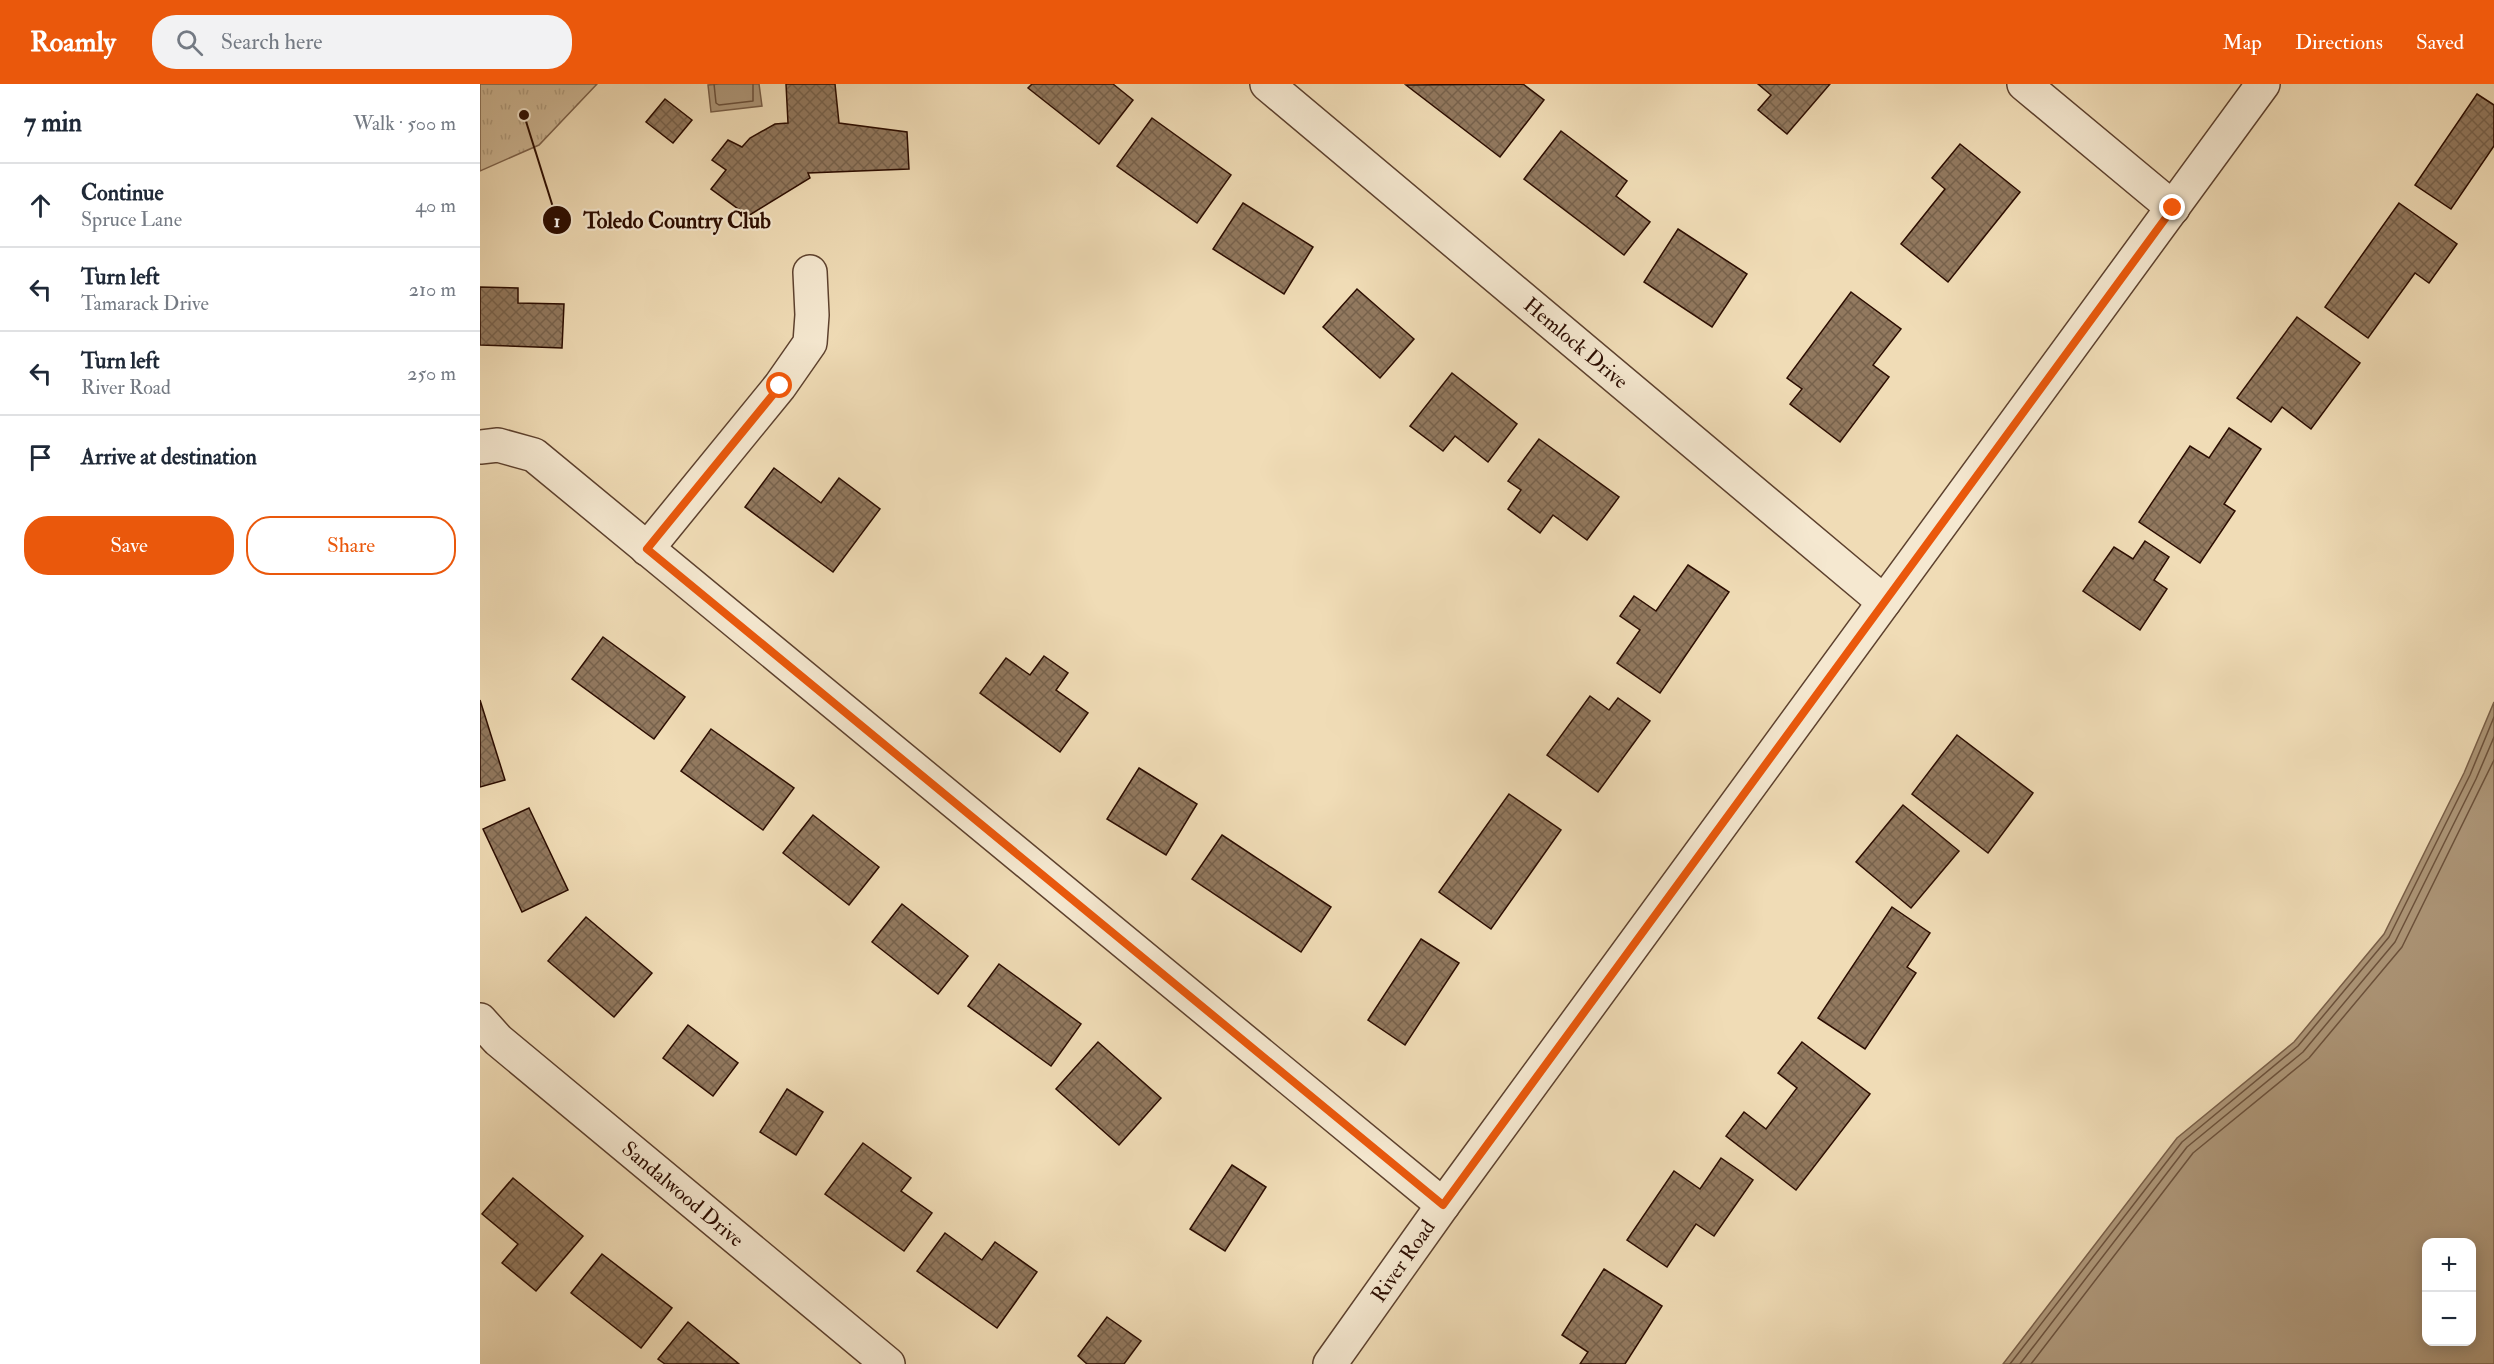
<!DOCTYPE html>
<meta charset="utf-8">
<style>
:root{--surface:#fff;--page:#f2f2f3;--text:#1f2937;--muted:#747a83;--line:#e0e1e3;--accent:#ea580c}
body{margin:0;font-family:"IM FELL Double Pica",serif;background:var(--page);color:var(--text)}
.controls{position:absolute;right:18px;bottom:18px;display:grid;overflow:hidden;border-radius:12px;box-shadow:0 3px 15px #0003}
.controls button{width:54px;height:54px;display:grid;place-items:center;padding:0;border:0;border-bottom:2px solid var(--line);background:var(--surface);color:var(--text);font:30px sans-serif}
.stop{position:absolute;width:18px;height:18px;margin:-14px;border:4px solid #ea580c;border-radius:50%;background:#fff}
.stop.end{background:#ea580c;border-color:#fff;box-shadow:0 2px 6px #0008}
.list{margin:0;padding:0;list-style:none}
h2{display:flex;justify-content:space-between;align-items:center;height:78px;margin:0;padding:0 24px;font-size:26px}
h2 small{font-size:20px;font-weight:400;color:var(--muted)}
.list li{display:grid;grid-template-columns:39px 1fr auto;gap:18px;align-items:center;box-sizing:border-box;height:84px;padding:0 24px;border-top:2px solid var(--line)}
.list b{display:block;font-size:22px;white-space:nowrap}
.list p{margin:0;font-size:20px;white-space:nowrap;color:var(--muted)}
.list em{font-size:20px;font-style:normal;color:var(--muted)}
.actions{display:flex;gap:12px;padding:18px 24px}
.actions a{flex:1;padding:14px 0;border:2px solid var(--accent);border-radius:24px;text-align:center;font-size:21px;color:var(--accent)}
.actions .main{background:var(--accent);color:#fff}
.icon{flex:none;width:33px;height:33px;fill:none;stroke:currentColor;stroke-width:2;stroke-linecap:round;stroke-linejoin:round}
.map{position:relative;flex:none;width:2014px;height:1280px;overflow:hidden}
header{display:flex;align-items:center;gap:36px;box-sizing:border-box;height:84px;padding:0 30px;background:var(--accent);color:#fff}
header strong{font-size:28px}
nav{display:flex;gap:33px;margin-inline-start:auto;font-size:21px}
.search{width:420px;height:54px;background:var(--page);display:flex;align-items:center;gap:15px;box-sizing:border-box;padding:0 21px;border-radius:24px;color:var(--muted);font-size:22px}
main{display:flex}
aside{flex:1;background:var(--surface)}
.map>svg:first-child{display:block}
.grass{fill:url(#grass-tufts);stroke:#7e634c;stroke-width:1.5}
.water{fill:#ad9678;stroke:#795f48;stroke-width:1.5;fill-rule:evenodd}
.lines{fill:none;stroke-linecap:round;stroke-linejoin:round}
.shore{stroke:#6c523c;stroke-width:1.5}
.building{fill:url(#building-cross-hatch);stroke:#2c0d01;stroke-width:1.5}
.minor-casing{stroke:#5d412e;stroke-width:36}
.minor{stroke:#f5e8d0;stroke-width:33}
.route{stroke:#ea580c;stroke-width:8}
.labels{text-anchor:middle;stroke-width:4.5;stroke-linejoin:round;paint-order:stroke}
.street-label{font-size:21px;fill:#2c0d01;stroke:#f5e8d0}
.leader{fill:none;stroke:#2c0d01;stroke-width:2}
.callout-dot{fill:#2c0d01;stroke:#f5e8d0;stroke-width:2}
.mark-label{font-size:18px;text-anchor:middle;font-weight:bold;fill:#fff}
.callout-label{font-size:22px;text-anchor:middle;font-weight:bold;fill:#2c0d01;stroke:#f5e8d0;stroke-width:4.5;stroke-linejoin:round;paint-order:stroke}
</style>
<header>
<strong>Roamly</strong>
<div class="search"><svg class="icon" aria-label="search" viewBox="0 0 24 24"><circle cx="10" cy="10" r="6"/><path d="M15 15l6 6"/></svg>Search here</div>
<nav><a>Map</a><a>Directions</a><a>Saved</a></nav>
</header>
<main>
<aside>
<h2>7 min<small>Walk · 500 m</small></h2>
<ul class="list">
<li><svg class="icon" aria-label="ahead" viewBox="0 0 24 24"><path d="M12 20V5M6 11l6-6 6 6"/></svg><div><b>Continue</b><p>Spruce Lane</p></div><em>40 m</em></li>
<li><svg class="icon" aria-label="left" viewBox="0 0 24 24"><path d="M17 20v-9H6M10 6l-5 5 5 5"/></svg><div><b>Turn left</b><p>Tamarack Drive</p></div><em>210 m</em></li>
<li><svg class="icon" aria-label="left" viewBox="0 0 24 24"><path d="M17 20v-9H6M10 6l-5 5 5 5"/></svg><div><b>Turn left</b><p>River Road</p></div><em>250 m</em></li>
<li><svg class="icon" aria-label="arrive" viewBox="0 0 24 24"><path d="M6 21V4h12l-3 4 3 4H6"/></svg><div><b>Arrive at destination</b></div></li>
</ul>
<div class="actions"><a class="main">Save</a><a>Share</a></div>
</aside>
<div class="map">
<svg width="2014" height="1280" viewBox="0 0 2014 1280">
<defs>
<pattern id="grass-tufts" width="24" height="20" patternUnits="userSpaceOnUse" patternTransform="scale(1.5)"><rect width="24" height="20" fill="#cfb997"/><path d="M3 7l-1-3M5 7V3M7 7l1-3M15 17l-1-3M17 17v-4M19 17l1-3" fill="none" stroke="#b29e80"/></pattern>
<pattern id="building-cross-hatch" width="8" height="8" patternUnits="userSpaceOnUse" patternTransform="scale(1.5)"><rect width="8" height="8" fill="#92795f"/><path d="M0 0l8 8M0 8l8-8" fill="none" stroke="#77624c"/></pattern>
</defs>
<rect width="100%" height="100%" fill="#f0dcb6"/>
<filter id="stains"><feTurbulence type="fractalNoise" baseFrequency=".00333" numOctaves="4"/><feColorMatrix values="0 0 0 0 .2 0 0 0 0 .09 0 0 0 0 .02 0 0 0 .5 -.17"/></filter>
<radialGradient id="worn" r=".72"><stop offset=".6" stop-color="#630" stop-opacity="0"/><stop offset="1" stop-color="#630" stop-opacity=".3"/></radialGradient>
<path class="grass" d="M0,0H117L59,61L0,87Z"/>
<g class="water">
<path d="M239,0H279L282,22L231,28L228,1Z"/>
<path d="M2014,618V1280H1523L1697,1054L1814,958L1904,850L1984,689ZM1992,1158V1258H1946V1158Z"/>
</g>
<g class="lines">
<g class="shore">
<path d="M234,0L236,19L239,21L273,17V0"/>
<path d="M1530,1280L1702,1058L1818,962L1909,853L1990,691L2014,633"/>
<path d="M1540,1280L1707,1063L1823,968L1915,858L1996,695L2014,653"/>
<path d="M1551,1280L1713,1069L1829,974L1922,863L2014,676"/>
</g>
</g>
<g class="building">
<path d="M306,0H355L359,39L427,48L429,85L328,89L330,94L268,132L231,105L246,86L232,76L248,56L262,63L270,54L295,40L308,39Z"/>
<path d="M552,0H633L653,16L619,60L548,4Z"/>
<path d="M1043,0L1064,16L1020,73L926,1Z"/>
<path d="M1278,0H1350L1307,50L1278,26L1291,11Z"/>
<path d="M1997,10L2014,21V62L1971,125L1935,101Z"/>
<path d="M185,15L212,36L193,59L166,38Z"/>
<path d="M672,34L751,91L717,139L637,82Z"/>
<path d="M1081,47L1147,97L1136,112L1170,138L1144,171L1044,95Z"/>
<path d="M1480,60L1540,108L1468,198L1421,160L1465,105L1452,94Z"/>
<path d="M763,119L833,163L804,210L733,165Z"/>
<path d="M1919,119L1977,160L1949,199L1935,189L1888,254L1845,223Z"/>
<path d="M1198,145L1267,190L1232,243L1164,198Z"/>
<path d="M0,203L38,204V219L84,220L82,264L0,261Z"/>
<path d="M877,205L934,255L900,294L843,243Z"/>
<path d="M1371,208L1421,245L1393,281L1409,293L1360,358L1310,320L1322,305L1307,294Z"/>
<path d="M1817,233L1880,279L1831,345L1802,323L1791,338L1757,314Z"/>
<path d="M972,289L1037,340L1008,378L975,352L963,367L930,342Z"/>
<path d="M1749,344L1781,365L1744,420L1755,427L1720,479L1659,438L1710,362L1729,374Z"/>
<path d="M1059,355L1139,413L1107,456L1073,431L1060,449L1028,425L1041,406L1028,397Z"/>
<path d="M294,384L341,419L359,394L400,425L353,488L265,423Z"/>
<path d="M1665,457L1689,473L1674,496L1687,505L1660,546L1603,507L1634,463L1653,475Z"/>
<path d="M1208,481L1249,508L1180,609L1137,579L1160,546L1140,532L1154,512L1176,527Z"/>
<path d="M123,553L205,613L174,655L92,595Z"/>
<path d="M564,572L588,589L576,606L608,629L580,668L500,609L526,574L550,591Z"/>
<path d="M1110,612L1129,626L1138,614L1170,637L1118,708L1067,671Z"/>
<path d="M0,616L25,696L0,703Z"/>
<path d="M231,645L314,704L283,746L201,687Z"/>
<path d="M1477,651L1553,709L1508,769L1432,710Z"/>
<path d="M659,684L717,720L686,771L627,735Z"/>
<path d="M1029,710L1081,746L1011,845L959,808Z"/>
<path d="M1423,721L1479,767L1431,824L1376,778Z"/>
<path d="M49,724L88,806L42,828L3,745Z"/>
<path d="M333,731L399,783L369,821L303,769Z"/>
<path d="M742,751L851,823L821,868L712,795Z"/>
<path d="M422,820L488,872L458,910L392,858Z"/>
<path d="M1412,823L1450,849L1427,883L1436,889L1385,965L1338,934Z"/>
<path d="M106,833L172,889L134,933L68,877Z"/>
<path d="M941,855L979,879L925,961L888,936Z"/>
<path d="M519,880L601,940L571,982L488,922Z"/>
<path d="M208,941L258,979L233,1012L183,974Z"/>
<path d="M618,958L681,1014L639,1061L576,1005Z"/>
<path d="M1322,958L1390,1010L1316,1106L1246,1052L1264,1028L1286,1045L1317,1004L1298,989Z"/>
<path d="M307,1005L343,1028L316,1071L280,1048Z"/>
<path d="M383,1059L431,1094L421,1107L452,1129L424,1167L345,1110Z"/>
<path d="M1241,1074L1273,1096L1234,1152L1216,1140L1187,1183L1147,1156L1194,1087L1220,1105Z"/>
<path d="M752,1081L786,1103L745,1167L710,1145Z"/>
<path d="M33,1094L103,1152L56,1207L22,1179L38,1160L2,1130Z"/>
<path d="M465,1149L502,1176L515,1158L557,1188L517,1244L437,1187Z"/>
<path d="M122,1170L192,1224L161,1264L91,1209Z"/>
<path d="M1124,1185L1182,1222L1145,1280H1100L1108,1268L1082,1251Z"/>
<path d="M627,1233L661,1257L644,1280H607L598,1272Z"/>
<path d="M208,1238L259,1280H185L178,1275Z"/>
</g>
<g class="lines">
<g class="minor-casing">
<g id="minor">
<path d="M787,0L1404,518"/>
<path d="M1544,0L1693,124"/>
<path d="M0,363L18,361L54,371L963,1121"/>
<path d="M167,465L300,302L330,259L332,231L330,188"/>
<path d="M0,936L18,956L408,1280"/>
<path d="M850,1280L963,1121L1783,0"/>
</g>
</g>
<use href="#minor" class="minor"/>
</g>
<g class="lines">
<path class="route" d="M300,302L167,465L963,1121L1693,124"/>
</g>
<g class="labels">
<g class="street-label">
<text transform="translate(1096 259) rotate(40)" y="7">Hemlock Drive</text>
<text transform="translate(203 1110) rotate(40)" y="7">Sandalwood Drive</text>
<text transform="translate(923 1177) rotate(-55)" y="7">River Road</text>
</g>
</g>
<path class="leader" d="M44 31L77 136"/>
<g class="callout-dot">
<circle cx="44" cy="31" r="6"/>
<circle cx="77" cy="136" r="15"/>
</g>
<g class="mark-label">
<text x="77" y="143">1</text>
</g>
<g class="callout-label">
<text x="197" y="144">Toledo Country Club</text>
</g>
<rect width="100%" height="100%" filter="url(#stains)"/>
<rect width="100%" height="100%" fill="url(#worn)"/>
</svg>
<div class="controls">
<button>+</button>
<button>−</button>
</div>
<div class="stop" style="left:300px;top:302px"></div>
<div class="stop end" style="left:1693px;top:124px"></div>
</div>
</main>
